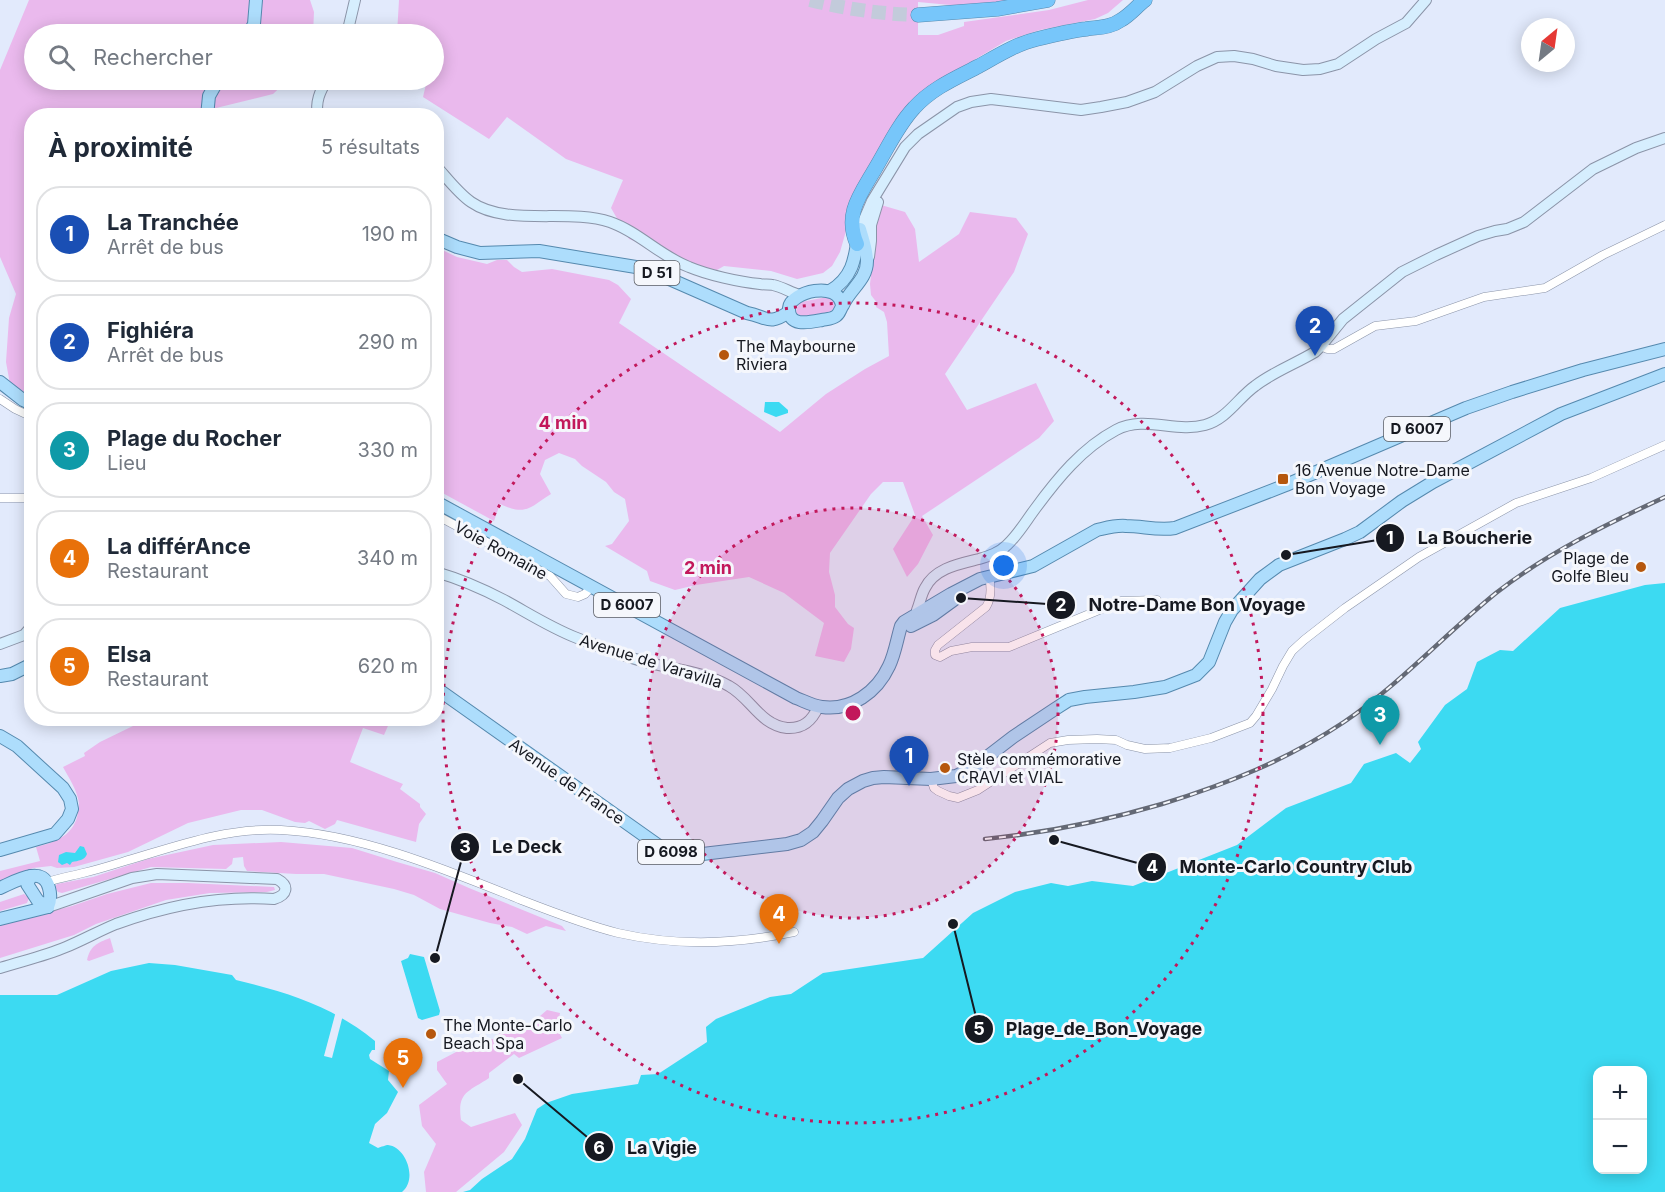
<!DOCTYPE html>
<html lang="fr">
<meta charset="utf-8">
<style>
:root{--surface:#fff;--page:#f2f2f3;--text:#1f2937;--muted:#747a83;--line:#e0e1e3;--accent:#d93025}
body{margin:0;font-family:Inter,sans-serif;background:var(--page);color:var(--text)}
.controls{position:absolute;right:18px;bottom:18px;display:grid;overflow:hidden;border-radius:12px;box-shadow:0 3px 15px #0003}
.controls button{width:54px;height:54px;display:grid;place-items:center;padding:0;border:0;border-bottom:2px solid var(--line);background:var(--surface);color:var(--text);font:30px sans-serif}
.compass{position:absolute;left:1521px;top:18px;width:54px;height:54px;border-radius:50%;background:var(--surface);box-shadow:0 3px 15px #0003;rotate:29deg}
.you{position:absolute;left:1004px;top:566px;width:21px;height:21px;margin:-15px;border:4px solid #fff;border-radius:50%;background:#1a73e8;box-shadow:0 0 0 9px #1a73e833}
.badge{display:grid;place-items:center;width:39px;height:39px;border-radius:50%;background:var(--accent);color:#fff;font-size:20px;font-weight:700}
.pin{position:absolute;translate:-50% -50px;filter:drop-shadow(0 2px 3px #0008)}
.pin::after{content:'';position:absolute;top:32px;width:21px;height:18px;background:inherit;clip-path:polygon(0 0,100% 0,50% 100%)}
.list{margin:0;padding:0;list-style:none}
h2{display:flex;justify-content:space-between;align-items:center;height:78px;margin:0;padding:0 24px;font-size:26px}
h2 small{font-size:20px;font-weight:400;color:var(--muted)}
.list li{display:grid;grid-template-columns:39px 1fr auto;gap:18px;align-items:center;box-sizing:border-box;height:96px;margin:0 12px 12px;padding:0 12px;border:2px solid var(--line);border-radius:24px}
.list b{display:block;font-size:22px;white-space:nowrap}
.list p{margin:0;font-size:20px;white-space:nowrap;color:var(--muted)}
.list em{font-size:20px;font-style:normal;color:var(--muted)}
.icon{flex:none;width:33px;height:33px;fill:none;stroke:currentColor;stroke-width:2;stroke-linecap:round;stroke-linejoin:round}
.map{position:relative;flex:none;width:1665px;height:1192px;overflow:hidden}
.search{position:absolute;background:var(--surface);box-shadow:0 3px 15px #0003;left:24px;top:24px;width:420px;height:66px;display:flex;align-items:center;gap:15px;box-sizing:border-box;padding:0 21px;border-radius:33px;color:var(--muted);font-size:22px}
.panel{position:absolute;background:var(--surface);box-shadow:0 3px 15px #0003;left:24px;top:108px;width:420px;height:618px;border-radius:24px}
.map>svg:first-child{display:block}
.green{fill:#eab9ed}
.water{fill:#3cdaf2;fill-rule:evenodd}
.pier{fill:#e2eafc}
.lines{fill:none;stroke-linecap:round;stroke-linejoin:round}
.highway-tunnel{stroke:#c3cbdb;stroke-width:14;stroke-dasharray:14 7;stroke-linecap:butt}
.street-casing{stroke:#8b94a8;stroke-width:9}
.secondary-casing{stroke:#8b94a8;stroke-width:12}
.primary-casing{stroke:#5589ae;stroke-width:14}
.highway-casing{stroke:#5589ae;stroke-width:15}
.street{stroke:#fff;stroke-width:8}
.secondary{stroke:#d6eefe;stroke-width:10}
.primary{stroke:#adddfc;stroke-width:12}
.highway{stroke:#77c6fa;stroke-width:14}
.rail-casing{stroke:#646975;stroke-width:4.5}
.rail{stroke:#f5f7fc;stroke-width:2;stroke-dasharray:7;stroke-linecap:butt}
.ring{fill:none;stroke:#c2185b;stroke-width:3;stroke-dasharray:3 6}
.poi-dot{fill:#b6570d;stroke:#f5f7fc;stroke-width:2}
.labels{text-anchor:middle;stroke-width:6;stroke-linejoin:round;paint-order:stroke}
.shield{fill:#f5f7fc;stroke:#595c63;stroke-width:1.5}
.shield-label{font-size:15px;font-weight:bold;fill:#161921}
.poi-label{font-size:16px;fill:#161921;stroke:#f5f7fc;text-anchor:start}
.street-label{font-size:16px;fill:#161921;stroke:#f5f7fc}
.centre{fill:#c2185b;stroke:#f5f7fc;stroke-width:3}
.ring-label{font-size:18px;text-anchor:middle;font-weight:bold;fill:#c2185b;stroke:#f5f7fc;stroke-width:6;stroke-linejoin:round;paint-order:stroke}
.leader{fill:none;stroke:#161921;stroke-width:2}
.callout-dot{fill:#161921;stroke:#f5f7fc;stroke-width:2}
.mark-label{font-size:18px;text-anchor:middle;font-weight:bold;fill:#fff}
.callout-label{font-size:18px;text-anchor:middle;font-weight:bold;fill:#161921;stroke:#f5f7fc;stroke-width:6;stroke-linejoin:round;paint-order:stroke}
</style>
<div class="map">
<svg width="1665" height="1192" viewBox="0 0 1665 1192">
<rect width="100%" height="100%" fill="#e2eafc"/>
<g class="green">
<path d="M29,0H310L314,12L313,34H34V80H288L273,94L216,108L201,107V115L32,116L31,396L10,384L6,362L9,318L16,294L0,257V70Z"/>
<path d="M399,0H1016L980,5L961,6L918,2V35H938L964,26V22L1049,10L1088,0H1123L1108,13L1095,19L1040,30L1006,41L937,82L847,213L845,218L846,231L840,252L832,266L823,273L797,279L771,271L724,266L717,270L706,268L629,239L611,208L623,180L566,159L507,117L489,139L423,97L427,80H434V34H397Z"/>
<path d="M881,205L905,212L915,229L919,262L959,234L970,212L1016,218L1028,234L1014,272L945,374L967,410L1036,383L1054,421L1039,438L922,516L933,535L918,564L907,577L893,549L915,515L903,482H883L871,494L830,553L829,572L835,595V607L848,624L854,628L851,649L844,662L815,656L824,623L784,593L749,577L696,585L675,590L650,581L647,571L605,546L612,544L629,521L625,499L614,492L606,482L582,466L575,459L559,453L545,460L540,474L551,494C529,508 526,516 500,504L494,521L437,490L436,247L457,257L487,264L497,260H507L514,267L522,272L552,269L609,280L618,285L631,299L619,323L780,432L826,394L865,369L889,356L887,322L884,312L876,307L877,303L871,295L870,284L878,215Z"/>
<path d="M827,297L835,302L834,308L830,312L803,317L796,313L797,307L801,302Z"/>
<path d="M162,718L391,719L384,735L363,728L350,762L403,784L400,789L420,804V807L426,814L419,824L416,842L337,820L335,824L325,829L309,821L305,823L295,822L262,810H241L188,823L128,852L74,867L57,868L51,866L33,868L0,882V871L40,861L36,847C56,842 75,835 78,812C78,810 79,805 79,803C77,790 69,778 63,767L85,756L84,753L100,742L135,725L155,719L158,722Z"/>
<path d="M281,842L352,848L397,862L435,873L469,888L562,926L566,931L546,926L527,934L512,927L490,923L440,909L414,895L394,889L324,874H296L247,871L244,866L243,857L233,858L232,864L226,869L151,867L62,893L58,892L55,887L57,884L93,877L148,859L213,845Z"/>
<path d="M151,883H188L274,887L275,890L267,892L210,893L166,900L96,924L74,935L0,958V925L72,906L107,894Z"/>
<path d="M24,894L29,898L27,903L0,911V902Z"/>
<path d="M110,938L114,952L89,961L87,960C90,946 97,943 110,938Z"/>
<path d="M547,1010L560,1013L557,1029L562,1038L519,1058L514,1054L489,1073V1078C468,1092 457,1092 461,1120L471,1127L515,1113L522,1125L504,1152L456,1192H426L424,1172L436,1144L422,1126L419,1105L447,1084L437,1070V1062L477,1041L493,1039L508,1026L525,1029Z"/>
</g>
<g class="water">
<path d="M765,402H779L788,410V413L776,417L764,412Z"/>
<path d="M1665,583V1192H463L470,1190L482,1179L512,1159L525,1139L537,1109L546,1103L572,1094L638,1084L641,1075L658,1074L707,1042L706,1027L716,1019L770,997L791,994L823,973L923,958L973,913L1015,892L1051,883L1068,886L1092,881L1133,886L1237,845L1286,808L1351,783L1364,764L1396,753L1410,763L1421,749L1418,742L1445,705L1467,689L1477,662L1500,650L1513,651L1560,608L1645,585ZM1598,1070H1642V1170H1598Z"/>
<path d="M80,846L84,847L87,854C85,860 78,861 72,862L70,865L67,863L62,865L58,862L59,855L66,852L75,853Z"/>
<path d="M410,954L424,957L440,1011L439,1015L422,1020L418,1018L401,961L408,958Z"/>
<path d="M149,963L175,965L232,975L236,980C289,993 332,1006 375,1041V1050H372L369,1055L370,1059L389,1071L388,1080L398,1092L387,1113L375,1124L369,1143L378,1148C381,1147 386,1145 388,1145C406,1147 418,1179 402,1192H0V995H57L111,971Z"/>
</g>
<path class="pier" d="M336,1011L343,1015L332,1058L324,1056Z"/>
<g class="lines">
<path class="highway-tunnel" d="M810,0C846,9 881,14 918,15"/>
<g class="street-casing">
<g id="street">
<path d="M1321,346L1327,349H1334L1375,326L1416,321L1484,297L1545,288L1603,255L1665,225"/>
<path d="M0,399L15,409L32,417"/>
<path d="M0,498H27L32,499"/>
<path d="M436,515L550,576L566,594L578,597L585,594L592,586"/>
<path d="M989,576C991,586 992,598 986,607L938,645L935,650V655L940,657L951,651L972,647H1009L1121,601L1157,600"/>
<path d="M931,779L934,788L938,791L949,796L958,798L978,790L1050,743L1068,740L1097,739L1116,740L1127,745L1145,749L1170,748L1211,738L1250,723L1256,716L1272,689L1283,666L1292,651L1304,640L1345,608L1419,557L1516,503L1591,478L1665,445"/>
<path d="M47,882C59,878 71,876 83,873C96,870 109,866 122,862C174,847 226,827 281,830C362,834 449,871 524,901C555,913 586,925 618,933C675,946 737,944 794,932"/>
</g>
</g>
<g class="secondary-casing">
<g id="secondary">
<path d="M347,34L355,0"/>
<path d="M318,116C315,102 320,91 327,80"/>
<path d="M436,166C447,178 458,193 471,202C507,227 568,208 610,222C639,232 660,256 689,267C708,275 739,282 760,284C764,285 769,284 773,285C782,287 790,292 799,295"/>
<path d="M860,229L872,201L905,147L918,134L957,107L971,102L991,99L1081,110L1101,107L1127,102L1155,92L1197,66L1217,57L1234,56L1253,59L1276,66L1303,70L1320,69L1338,64L1376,39L1406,23L1426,0"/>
<path d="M869,257L871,241V225L878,202"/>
<path d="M436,572C460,579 483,589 504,600C528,613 551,628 577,638C598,646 620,655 642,661C670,669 703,671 729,686C751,698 760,725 787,728C803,729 812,721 818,707"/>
<path d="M918,613L917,610C920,603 921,595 925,588C935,568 959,564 979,559C989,556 999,553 1007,545C1018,535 1026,521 1035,509C1057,479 1082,448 1116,430C1145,415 1175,433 1205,425C1227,419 1238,398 1255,386C1273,372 1295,364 1315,352L1321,346L1343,319L1402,272L1436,255L1478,236L1495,231L1507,229L1524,222L1593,169L1636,148L1665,138"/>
<path d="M0,644L24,635L32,626"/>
<path d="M0,968C22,961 45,956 66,947C83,940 99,931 116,924C168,905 220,895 274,899C287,895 290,886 277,879L157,874L132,878L48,907"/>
</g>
</g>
<g class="primary-casing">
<g id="primary">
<path d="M249,34L254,24L256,0"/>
<path d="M207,116L209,96L218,80"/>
<path d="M436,238L457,247L480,253L539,251L642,268L658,274L747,313C768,317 768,326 789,312"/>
<path d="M830,291C852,278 855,260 858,236"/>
<path d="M842,306C839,279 790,292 789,308C788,328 811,322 822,320C827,319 832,319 836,316C840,313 840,309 843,305C850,289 867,280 867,261C867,250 863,240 860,229"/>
<path d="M0,382L23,400L32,404"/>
<path d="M436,502L796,698C804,701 813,706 822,707C851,711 877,692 889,666C895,654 897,639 901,626L904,622L951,594L980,579L1033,566L1097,530C1106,528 1116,525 1126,526C1143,526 1158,531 1175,528L1286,485L1466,408L1512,392L1583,370L1665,349"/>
<path d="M911,626L933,615L955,599"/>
<path d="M0,676L12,674L32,664"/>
<path d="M436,688L659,846C671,853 680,855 694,855L787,844L801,840L813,832L822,821L838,798L848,789L863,781L873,778L884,777L931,779L956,776L974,767L1013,737L1055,709L1069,700L1085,697L1134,692L1165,687L1196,675L1209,662L1225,622L1232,610L1260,579L1279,565L1345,539L1360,532L1402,501L1433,482L1561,414L1665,374"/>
<path d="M0,736L17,746L63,788L70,799L72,809L68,819L55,834L0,850"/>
<path d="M31,876L27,884L38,901L48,907"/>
<path d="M0,888C14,882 43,864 49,888C51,895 51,900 48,907"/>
<path d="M0,919L48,907"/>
</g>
</g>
<g class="highway-casing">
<g id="highway">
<path d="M918,15L997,9L1048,0"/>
<path d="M857,244C844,214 860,195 875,169C887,149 898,125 914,108C932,88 956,78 979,66C997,56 1016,44 1037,39C1053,35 1069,31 1086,29C1098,27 1110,28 1121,20C1130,15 1137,6 1145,0"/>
</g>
</g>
<use href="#street" class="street"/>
<use href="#secondary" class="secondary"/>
<use href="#primary" class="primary"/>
<use href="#highway" class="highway"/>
<g class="rail-casing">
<path id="rail" d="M985,839C1045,833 1104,821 1162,804C1227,784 1287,760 1344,722C1399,685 1444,635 1496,593C1547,553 1607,524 1665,497"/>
</g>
<use href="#rail" class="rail"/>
</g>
<circle cx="853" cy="713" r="205" fill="#c2185b" fill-opacity=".12"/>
<g class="ring">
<circle cx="853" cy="713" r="205"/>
<circle cx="853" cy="713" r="410"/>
</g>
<g class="poi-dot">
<circle cx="724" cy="355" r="6"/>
<rect x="1277" y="473" width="12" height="12" rx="3"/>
<circle cx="1641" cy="567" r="6"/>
<circle cx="945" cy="768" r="6"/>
<circle cx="431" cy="1034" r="6"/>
</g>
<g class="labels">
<g class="shield">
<rect x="634.5" y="261" width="45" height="24" rx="4.5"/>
<rect x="1384" y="417" width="66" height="24" rx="4.5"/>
<rect x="594" y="593" width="66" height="24" rx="4.5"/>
<rect x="638" y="840" width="66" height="24" rx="4.5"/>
</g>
<g class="shield-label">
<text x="657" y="278">D 51</text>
<text x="1417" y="434">D 6007</text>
<text x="627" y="610">D 6007</text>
<text x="671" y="857">D 6098</text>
</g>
<g class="poi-label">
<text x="736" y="352">The Maybourne<tspan x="736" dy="18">Riviera</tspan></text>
<text x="1295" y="476">16 Avenue Notre-Dame<tspan x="1295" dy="18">Bon Voyage</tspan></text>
<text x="1629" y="564" text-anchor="end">Plage de<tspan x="1629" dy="18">Golfe Bleu</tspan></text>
<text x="957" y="765">Stèle commémorative<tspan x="957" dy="18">CRAVI et VIAL</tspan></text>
<text x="443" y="1031">The Monte-Carlo<tspan x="443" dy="18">Beach Spa</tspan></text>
</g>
<g class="street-label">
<text transform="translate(501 550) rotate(29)" y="6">Voie Romaine</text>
<text transform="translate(651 661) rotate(17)" y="6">Avenue de Varavilla</text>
<text transform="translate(567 781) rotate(35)" y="6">Avenue de France</text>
</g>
</g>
<circle cx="853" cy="713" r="9" class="centre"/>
<g class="ring-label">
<text x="563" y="429">4 min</text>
<text x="708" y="574">2 min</text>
</g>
<path class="leader" d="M1286 555L1390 538M961 598L1061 605M435 958L465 847M1054 840L1152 867M953 924L979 1029M518 1079L599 1147"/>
<g class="callout-dot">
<circle cx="1286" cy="555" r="6"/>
<circle cx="961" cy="598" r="6"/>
<circle cx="435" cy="958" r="6"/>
<circle cx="1054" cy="840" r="6"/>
<circle cx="953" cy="924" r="6"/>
<circle cx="518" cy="1079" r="6"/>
<circle cx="1390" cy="538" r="15"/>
<circle cx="1061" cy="605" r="15"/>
<circle cx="465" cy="847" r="15"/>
<circle cx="1152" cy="867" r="15"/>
<circle cx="979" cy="1029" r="15"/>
<circle cx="599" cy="1147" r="15"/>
</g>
<g class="mark-label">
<text x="1390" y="544">1</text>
<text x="1061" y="611">2</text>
<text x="465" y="853">3</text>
<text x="1152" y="873">4</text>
<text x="979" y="1035">5</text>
<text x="599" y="1154">6</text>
</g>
<g class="callout-label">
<text x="1475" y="544">La Boucherie</text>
<text x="1197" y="611">Notre-Dame Bon Voyage</text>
<text x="527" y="853">Le Deck</text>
<text x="1296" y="873">Monte-Carlo Country Club</text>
<text x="1104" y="1035">Plage_de_Bon_Voyage</text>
<text x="662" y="1154">La Vigie</text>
</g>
</svg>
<div class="controls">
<button>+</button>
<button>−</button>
</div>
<svg class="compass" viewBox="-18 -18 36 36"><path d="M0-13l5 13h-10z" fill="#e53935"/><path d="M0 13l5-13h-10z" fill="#747a83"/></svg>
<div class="you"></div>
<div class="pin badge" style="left:909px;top:786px;background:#1a4fb4">1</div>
<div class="pin badge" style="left:1315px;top:356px;background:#1a4fb4">2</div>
<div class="pin badge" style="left:1380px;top:745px;background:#0f9aa8">3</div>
<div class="pin badge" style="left:779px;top:944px;background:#e8710a">4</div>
<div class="pin badge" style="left:403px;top:1088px;background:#e8710a">5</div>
<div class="search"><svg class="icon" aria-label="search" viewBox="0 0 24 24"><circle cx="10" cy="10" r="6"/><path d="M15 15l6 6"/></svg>Rechercher</div>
<section class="panel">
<h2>À proximité<small>5 résultats</small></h2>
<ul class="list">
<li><span class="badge" style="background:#1a4fb4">1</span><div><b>La Tranchée</b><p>Arrêt de bus</p></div><em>190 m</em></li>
<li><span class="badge" style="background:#1a4fb4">2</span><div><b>Fighiéra</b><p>Arrêt de bus</p></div><em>290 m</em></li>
<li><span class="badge" style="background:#0f9aa8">3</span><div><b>Plage du Rocher</b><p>Lieu</p></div><em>330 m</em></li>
<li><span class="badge" style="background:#e8710a">4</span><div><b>La différAnce</b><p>Restaurant</p></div><em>340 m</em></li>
<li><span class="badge" style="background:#e8710a">5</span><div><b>Elsa</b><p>Restaurant</p></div><em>620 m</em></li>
</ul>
</section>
</div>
